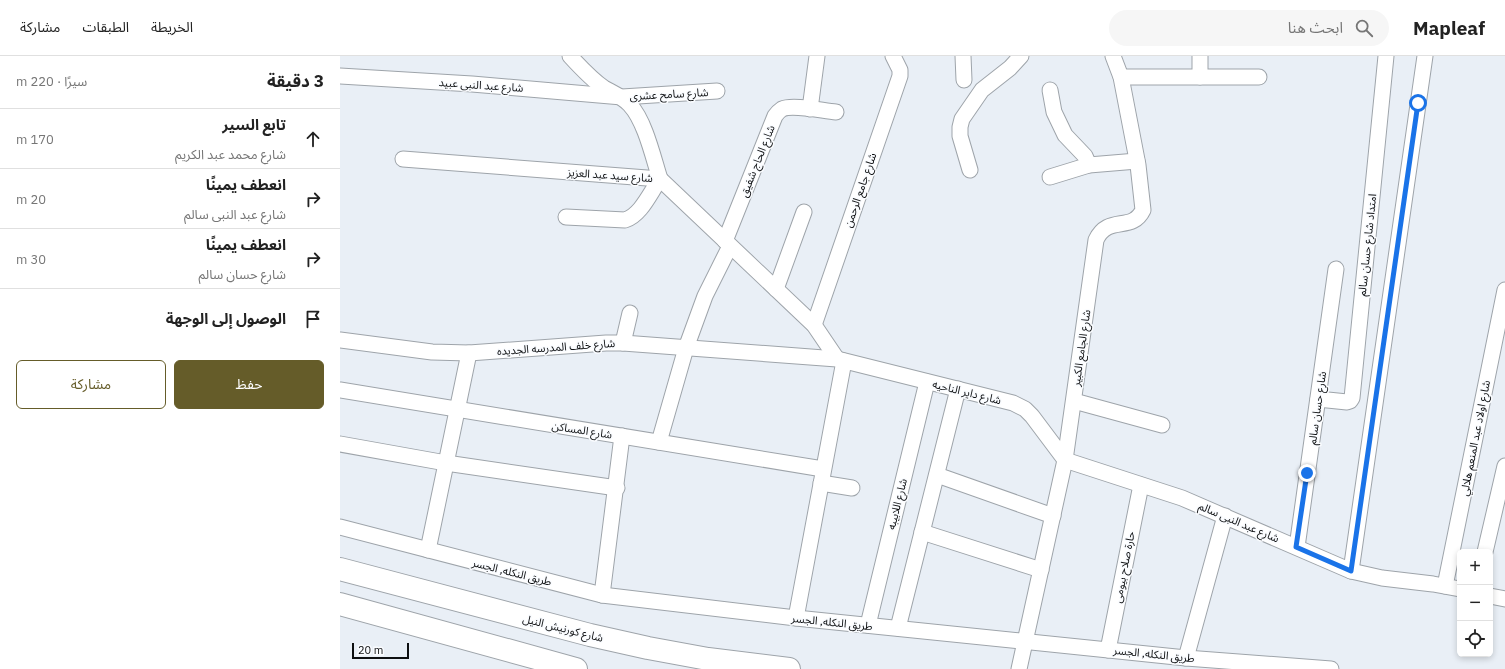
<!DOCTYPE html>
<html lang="ar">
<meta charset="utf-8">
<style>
:root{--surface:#fff;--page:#f6f6f6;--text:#222;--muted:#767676;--line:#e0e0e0;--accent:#655c29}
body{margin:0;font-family:"IBM Plex Sans","Noto Sans Arabic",sans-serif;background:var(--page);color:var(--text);direction:rtl}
.controls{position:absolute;right:12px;bottom:12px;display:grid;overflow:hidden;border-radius:6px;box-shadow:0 2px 6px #0003}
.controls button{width:36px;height:36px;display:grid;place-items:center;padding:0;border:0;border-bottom:1px solid var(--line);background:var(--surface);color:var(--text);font:20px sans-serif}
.scale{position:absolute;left:12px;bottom:10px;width:57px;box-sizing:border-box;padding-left:4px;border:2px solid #0d0f11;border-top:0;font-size:11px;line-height:14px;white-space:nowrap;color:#0d0f11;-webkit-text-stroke:3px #fafcff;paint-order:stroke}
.stop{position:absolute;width:12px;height:12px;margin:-9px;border:3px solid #1a73e8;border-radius:50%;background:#fff}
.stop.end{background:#1a73e8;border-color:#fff;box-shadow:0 1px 4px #0008}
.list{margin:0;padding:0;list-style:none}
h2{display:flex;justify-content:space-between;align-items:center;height:52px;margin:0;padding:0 16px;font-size:17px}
h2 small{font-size:13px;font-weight:400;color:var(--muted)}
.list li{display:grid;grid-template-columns:26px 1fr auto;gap:12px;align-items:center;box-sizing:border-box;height:60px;padding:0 16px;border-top:1px solid var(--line)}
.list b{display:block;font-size:15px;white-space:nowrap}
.list p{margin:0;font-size:13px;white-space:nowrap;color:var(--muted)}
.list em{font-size:13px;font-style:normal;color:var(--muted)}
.actions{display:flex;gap:8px;padding:12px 16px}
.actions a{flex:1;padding:9px 0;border:1px solid var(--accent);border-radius:6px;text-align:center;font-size:14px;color:var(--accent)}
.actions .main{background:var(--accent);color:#fff}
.icon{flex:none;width:22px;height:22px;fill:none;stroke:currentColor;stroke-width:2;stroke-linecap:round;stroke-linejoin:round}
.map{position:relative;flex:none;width:1165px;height:613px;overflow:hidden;direction:ltr}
header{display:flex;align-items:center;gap:24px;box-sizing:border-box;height:56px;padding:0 20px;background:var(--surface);border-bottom:1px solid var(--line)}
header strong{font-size:19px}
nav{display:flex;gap:22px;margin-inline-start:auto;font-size:14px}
.search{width:280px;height:36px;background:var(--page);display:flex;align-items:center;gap:10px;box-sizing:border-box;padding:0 14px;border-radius:22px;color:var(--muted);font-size:15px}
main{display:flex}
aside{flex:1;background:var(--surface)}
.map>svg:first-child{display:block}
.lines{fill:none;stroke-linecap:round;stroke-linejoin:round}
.minor-casing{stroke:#9ea4aa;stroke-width:17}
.secondary-casing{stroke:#9ea4aa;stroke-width:24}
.minor{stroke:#fff;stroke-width:15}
.secondary{stroke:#fff;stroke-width:22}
.route{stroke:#1a73e8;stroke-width:5}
.labels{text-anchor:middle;stroke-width:3;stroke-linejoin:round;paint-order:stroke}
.street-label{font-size:11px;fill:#0d0f11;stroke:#fafcff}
</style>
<header>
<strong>Mapleaf</strong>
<div class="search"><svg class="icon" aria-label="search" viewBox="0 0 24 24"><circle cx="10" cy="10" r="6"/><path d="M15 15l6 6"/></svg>ابحث هنا</div>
<nav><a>الخريطة</a><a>الطبقات</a><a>مشاركة</a></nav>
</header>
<main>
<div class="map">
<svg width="1165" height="613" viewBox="0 0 1165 613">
<rect width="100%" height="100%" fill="#e9eff6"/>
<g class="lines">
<g class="minor-casing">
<g id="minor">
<path d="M623,0L624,24"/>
<path d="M860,0V21"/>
<path d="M0,20L132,28L282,41L377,35"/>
<path d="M781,21H919"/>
<path d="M710,34L714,56L725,79L745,100L749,109"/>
<path d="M470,53L477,0"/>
<path d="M63,103L320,123L474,269L497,303"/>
<path d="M630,114L620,80V71L622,63L642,34L670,12L681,0"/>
<path d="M710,121L749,109L797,105"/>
<path d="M226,161L285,164C301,159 310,137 320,123C313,101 305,65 290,49C283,41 273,37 264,32C251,23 241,12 230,0"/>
<path d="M385,185L435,60C437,57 439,55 442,53C453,48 483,55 496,56"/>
<path d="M436,233L464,156"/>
<path d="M474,269L560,20V14L553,0"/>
<path d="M0,284L92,296L129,297L266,287H283L497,303L673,347L685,353L692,360L725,404L842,442L1011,515L1042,522L1093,528L1120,533"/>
<path d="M283,287L290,257"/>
<path d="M0,334L483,413"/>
<path d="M978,343L1007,346L1010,345L1012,342L1046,0"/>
<path d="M734,345L822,369"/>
<path d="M319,386L346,292L365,240L390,190"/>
<path d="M0,388L106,407L277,432"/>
<path d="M597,419L713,460"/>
<path d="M481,427L512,432"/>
<path d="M0,471L262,539L456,562L846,602L991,613"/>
<path d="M582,476L701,514"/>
<path d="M957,491L996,213"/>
<path d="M88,494L129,297"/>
<path d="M1145,496L1165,410"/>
<path d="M1011,515L1085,0"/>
<path d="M1105,530L1165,234"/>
<path d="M262,539L282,380"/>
<path d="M1150,540L1165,543"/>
<path d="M456,562L504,305"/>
<path d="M528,569L587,326"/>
<path d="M558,572L618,333"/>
<path d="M768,594L801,429"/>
<path d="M846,602L885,460"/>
<path d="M679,613L725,404L756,184C768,158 792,177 803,154L798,109L781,21L773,0"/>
</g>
</g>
<g class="secondary-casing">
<g id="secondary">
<path d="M0,513L250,579L308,592L368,603L449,613"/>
<path d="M0,548L236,613"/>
</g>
</g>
<use href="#minor" class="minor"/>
<use href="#secondary" class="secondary"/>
</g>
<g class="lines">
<path class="route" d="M967,417L956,491L1011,515L1078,47"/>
</g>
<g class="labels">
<g class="street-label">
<text transform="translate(141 29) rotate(4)" y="4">شارع عبد النبى عبيد</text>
<text transform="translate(329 38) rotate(-3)" y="4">شارع سامح عشرى</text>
<text transform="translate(417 105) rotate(-68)" y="4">شارع الحاج شفيق</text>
<text transform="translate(270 119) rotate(4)" y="4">شارع سيد عبد العزيز</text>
<text transform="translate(520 134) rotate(-71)" y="4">شارع جامع الرحمن</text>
<text transform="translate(1027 189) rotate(-84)" y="4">امتداد شارع حسان سالم</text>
<text transform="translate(216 291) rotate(-4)" y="4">شارع خلف المدرسه الجديده</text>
<text transform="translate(741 292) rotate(-82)" y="4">شارع الجامع الكبير</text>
<text transform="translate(627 336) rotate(14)" y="4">شارع داير الناحيه</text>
<text transform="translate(977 352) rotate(-82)" y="4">شارع حسان سالم</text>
<text transform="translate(242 374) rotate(9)" y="4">شارع المساكن</text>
<text transform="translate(1135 382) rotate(-79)" y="4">شارع اولاد عبد المنعم هلالي</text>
<text transform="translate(557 448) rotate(-76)" y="4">شارع اللابيبه</text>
<text transform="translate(899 466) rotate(23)" y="4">شارع عبد النبى سالم</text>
<text transform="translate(784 511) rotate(-79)" y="4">حارة صلاح بيومى</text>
<text transform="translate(172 516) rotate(14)" y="4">طريق النكله, الجسر</text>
<text transform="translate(492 566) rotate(6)" y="4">طريق النكله, الجسر</text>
<text transform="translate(223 572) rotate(14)" y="4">شارع كورنيش النيل</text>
<text transform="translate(814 598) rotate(6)" y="4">طريق النكله, الجسر</text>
</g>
</g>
</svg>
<div class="controls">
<button>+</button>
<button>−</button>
<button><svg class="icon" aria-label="locate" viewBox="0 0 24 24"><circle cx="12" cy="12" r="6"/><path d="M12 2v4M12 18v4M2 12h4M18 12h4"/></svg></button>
</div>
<div class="scale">20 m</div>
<div class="stop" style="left:1078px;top:47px"></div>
<div class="stop end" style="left:967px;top:417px"></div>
</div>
<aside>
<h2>3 دقيقة<small>سيرًا · 220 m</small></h2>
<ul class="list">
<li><svg class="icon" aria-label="ahead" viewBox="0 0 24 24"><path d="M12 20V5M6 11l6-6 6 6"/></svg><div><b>تابع السير</b><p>شارع محمد عبد الكريم</p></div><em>170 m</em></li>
<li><svg class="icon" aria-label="right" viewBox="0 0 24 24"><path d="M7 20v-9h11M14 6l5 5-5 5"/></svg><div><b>انعطف يمينًا</b><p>شارع عبد النبى سالم</p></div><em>20 m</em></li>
<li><svg class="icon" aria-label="right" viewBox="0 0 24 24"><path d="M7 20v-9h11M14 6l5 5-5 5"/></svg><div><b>انعطف يمينًا</b><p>شارع حسان سالم</p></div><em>30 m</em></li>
<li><svg class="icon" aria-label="arrive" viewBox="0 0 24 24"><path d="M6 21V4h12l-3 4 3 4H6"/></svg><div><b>الوصول إلى الوجهة</b></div></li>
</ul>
<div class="actions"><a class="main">حفظ</a><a>مشاركة</a></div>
</aside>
</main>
